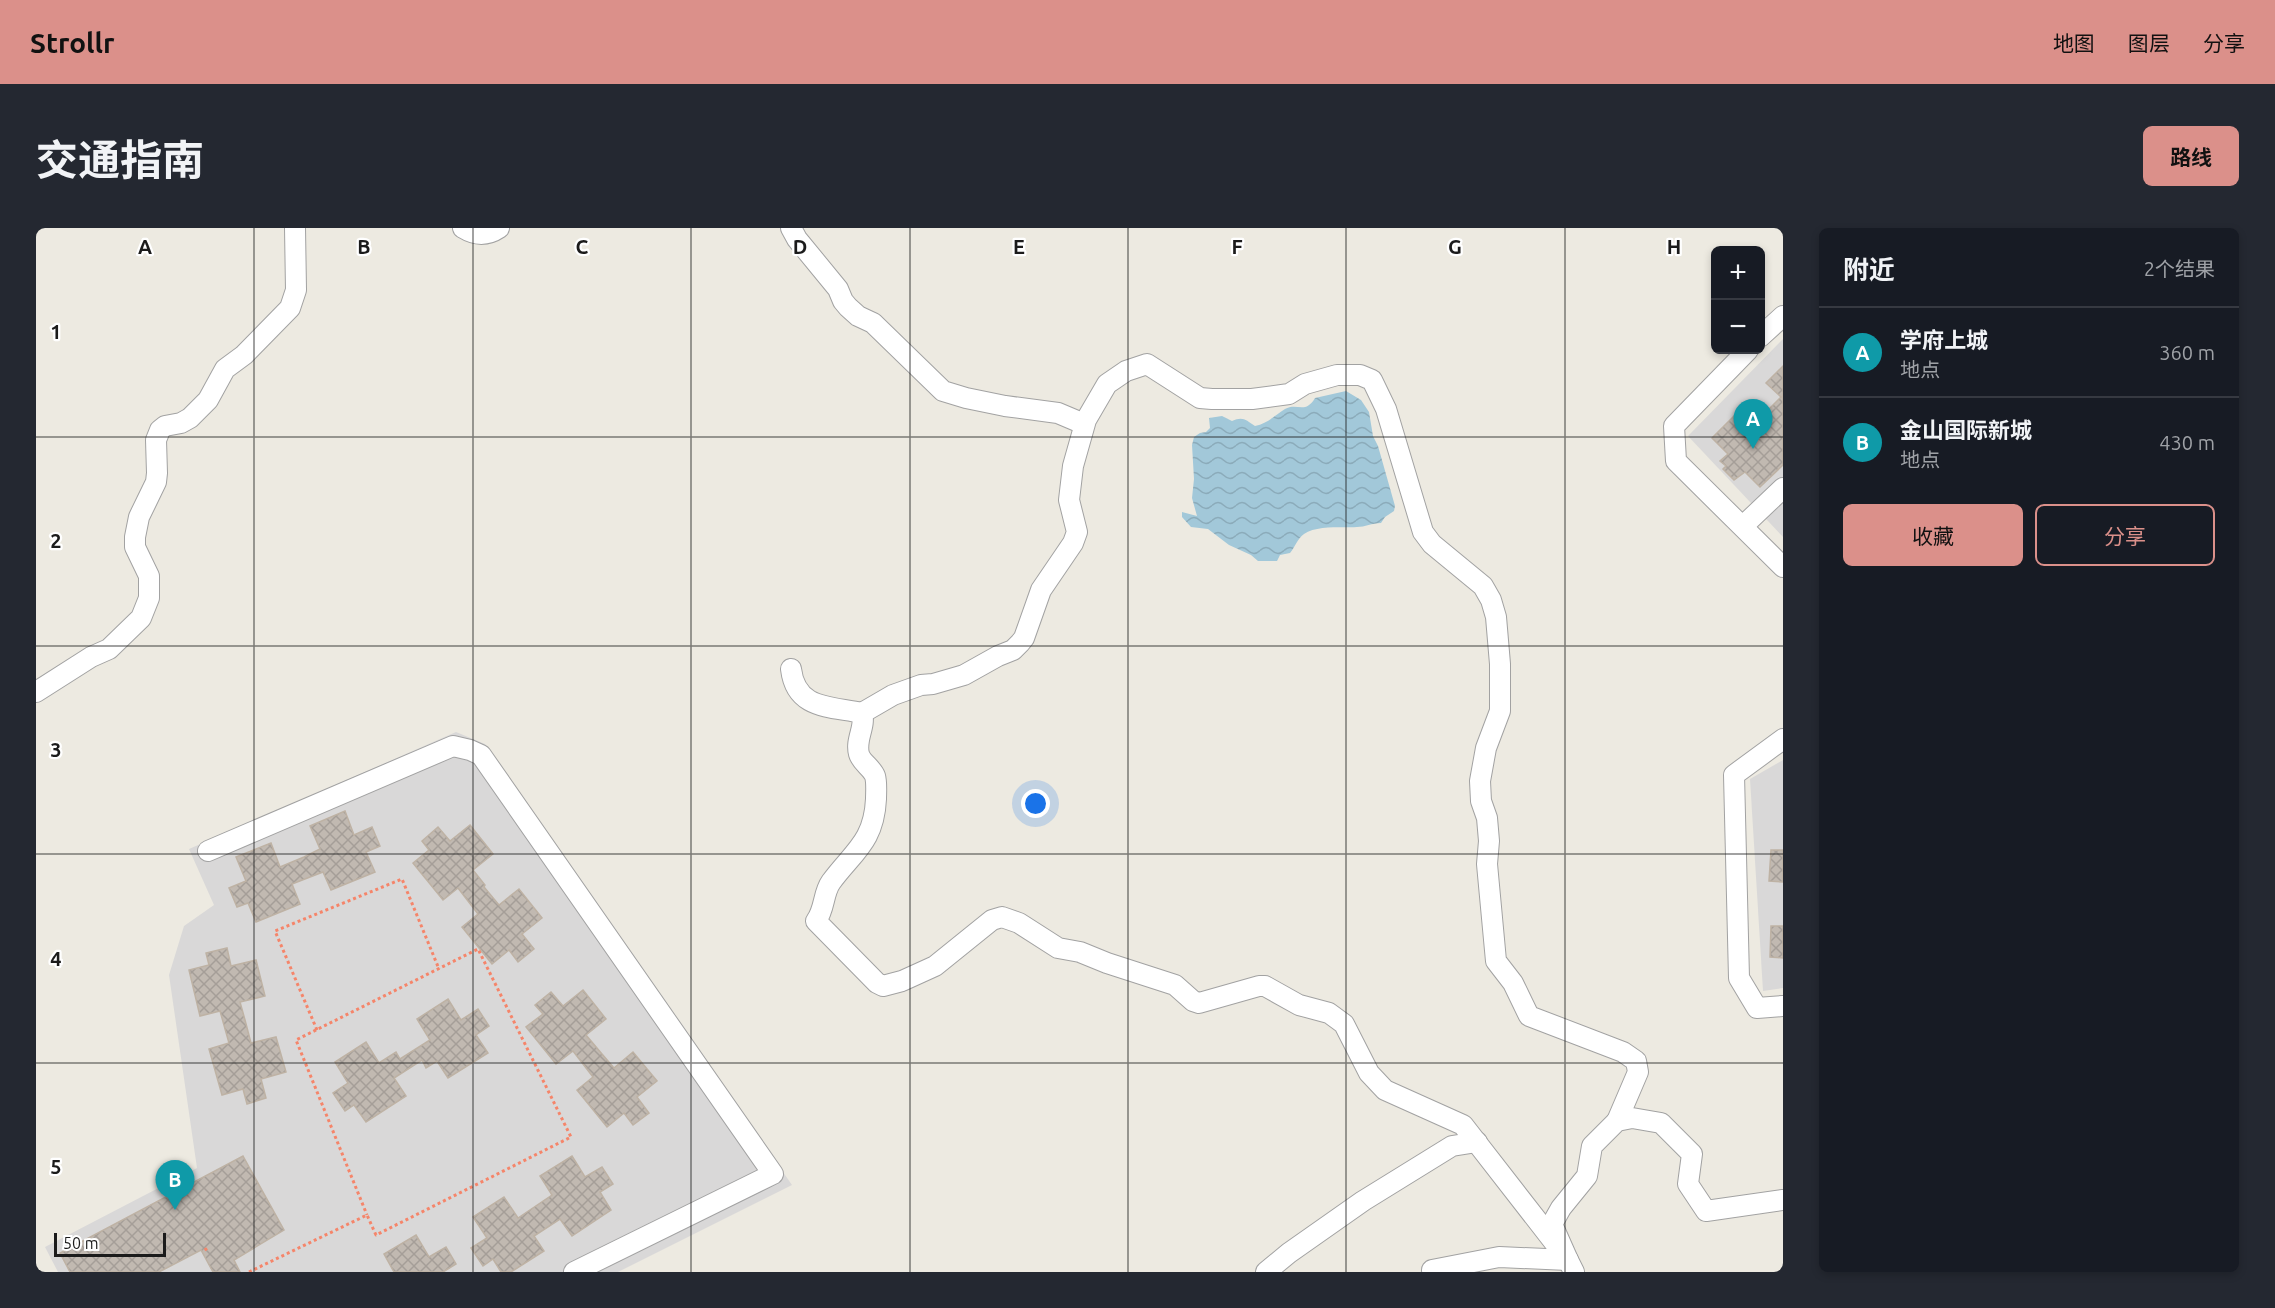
<!DOCTYPE html>
<html lang="zh">
<meta charset="utf-8">
<style>
:root{--surface:#171b24;--page:#242831;--text:#f1f3f6;--muted:#9ea1a6;--line:#363941;--accent:#db908a}
body{margin:0;font-family:Ubuntu,"Noto Sans SC",sans-serif;background:var(--page);color:var(--text)}
.controls{position:absolute;right:18px;top:18px;display:grid;overflow:hidden;border-radius:9px;box-shadow:0 3px 9px #0003}
.controls button{width:54px;height:54px;display:grid;place-items:center;padding:0;border:0;border-bottom:2px solid var(--line);background:var(--surface);color:var(--text);font:30px sans-serif}
.scale{position:absolute;left:18px;bottom:15px;width:112px;box-sizing:border-box;padding-left:6px;border:3px solid #1b1b1b;border-top:0;font-size:16px;line-height:21px;white-space:nowrap;color:#1b1b1b;-webkit-text-stroke:4px #fff;paint-order:stroke}
.you{position:absolute;left:1000px;top:576px;width:21px;height:21px;margin:-15px;border:4px solid #fff;border-radius:50%;background:#1a73e8;box-shadow:0 0 0 9px #1a73e833}
.badge{display:grid;place-items:center;width:39px;height:39px;border-radius:50%;background:var(--accent);color:#fff;font-size:20px;font-weight:700}
.pin{position:absolute;translate:-50% -50px;filter:drop-shadow(0 2px 3px #0008)}
.pin::after{content:'';position:absolute;top:32px;width:21px;height:18px;background:inherit;clip-path:polygon(0 0,100% 0,50% 100%)}
.list{margin:0;padding:0;list-style:none}
h2{display:flex;justify-content:space-between;align-items:center;height:78px;margin:0;padding:0 24px;font-size:26px}
h2 small{font-size:20px;font-weight:400;color:var(--muted)}
.list li{display:grid;grid-template-columns:39px 1fr auto;gap:18px;align-items:center;box-sizing:border-box;height:90px;padding:0 24px;border-top:2px solid var(--line)}
.list b{display:block;font-size:22px;white-space:nowrap}
.list p{margin:0;font-size:20px;white-space:nowrap;color:var(--muted)}
.list em{font-size:20px;font-style:normal;color:var(--muted)}
.actions{display:flex;gap:12px;padding:18px 24px}
.actions a{flex:1;padding:14px 0;border:2px solid var(--accent);border-radius:9px;text-align:center;font-size:21px;color:var(--accent)}
.actions .main{background:var(--accent);color:#111}
.map{position:relative;flex:none;width:1747px;height:1044px;overflow:hidden;border-radius:9px}
header{display:flex;align-items:center;gap:36px;box-sizing:border-box;height:84px;padding:0 30px;background:var(--accent);color:#111}
header strong{font-size:28px}
nav{display:flex;gap:33px;margin-inline-start:auto;font-size:21px}
.intro{display:flex;align-items:center;justify-content:space-between;box-sizing:border-box;height:144px;padding:0 36px}
h1{margin:0;font-size:42px}
.button{padding:15px 27px;border-radius:9px;background:var(--accent);color:#111;font-size:21px;font-weight:700}
main{display:flex;gap:36px;padding:0 36px}
aside{flex:1;background:var(--surface);border-radius:9px;box-shadow:0 3px 9px #0003}
.map>svg:first-child{display:block}
.residential{fill:#d9d8d8}
.water{fill:url(#water-waves)}
.building{fill:url(#building-cross-hatch);stroke:#beb2a4;stroke-width:1.5}
.lines{fill:none;stroke-linecap:round;stroke-linejoin:round}
.minor-casing{stroke:#a2a2a2;stroke-width:22}
.path{stroke:#f5856a;stroke-width:3;stroke-dasharray:3 3;stroke-linecap:butt}
.minor{stroke:#fff;stroke-width:20}
.grid{fill:none;stroke:#1b1b1b;stroke-width:1.5;stroke-opacity:0.55}
.grid-label{font-size:20px;text-anchor:middle;font-weight:bold;fill:#1b1b1b;stroke:#fff;stroke-width:4.5;stroke-linejoin:round;paint-order:stroke}
</style>
<header>
<strong>Strollr</strong>
<nav><a>地图</a><a>图层</a><a>分享</a></nav>
</header>
<div class="intro"><h1>交通指南</h1><a class="button">路线</a></div>
<main>
<div class="map">
<svg width="1747" height="1044" viewBox="0 0 1747 1044">
<defs>
<pattern id="water-waves" width="16" height="10" patternUnits="userSpaceOnUse" patternTransform="scale(1.5)"><rect width="16" height="10" fill="#a2c8d9"/><path d="M0 5q4-4 8 0t8 0" fill="none" stroke="#8babba"/></pattern>
<pattern id="building-cross-hatch" width="8" height="8" patternUnits="userSpaceOnUse" patternTransform="scale(1.5)"><rect width="8" height="8" fill="#c1b9b1"/><path d="M0 0l8 8M0 8l8-8" fill="none" stroke="#a59e98"/></pattern>
</defs>
<rect width="100%" height="100%" fill="#edeae1"/>
<g class="residential">
<path d="M1747,111V309L1652,208Z"/>
<path d="M420,504L449,516L756,957L582,1044H22L9,1019L161,940L133,747L148,698L178,677L153,621Z"/>
<path d="M1747,532V760L1727,763L1714,551Z"/>
</g>
<path class="water" d="M1310,163L1325,172L1333,184L1337,208L1342,218L1359,278L1358,283L1349,289L1345,295C1336,295 1329,299 1321,299C1306,300 1281,297 1268,306C1261,311 1259,319 1254,325L1244,327L1241,333H1222L1215,327L1193,317L1172,301L1155,299L1146,289V284L1161,288L1156,270L1158,251L1156,217L1158,209L1164,205L1170,204L1174,200L1173,190L1186,188L1196,193C1207,188 1210,192 1219,198C1232,195 1238,188 1249,181C1261,174 1269,187 1279,170Z"/>
<g class="building">
<path d="M1747,138V237L1724,259L1709,244L1698,252L1687,241L1690,238L1684,233L1692,226L1676,210L1709,177L1723,191L1745,169L1730,155Z"/>
<path d="M309,583L318,607L336,599L344,618L330,624L339,644L295,662L287,644L256,656L264,676L220,694L212,675L201,679L193,660L210,653L200,629L235,615L244,639L268,629L284,621L274,598Z"/>
<path d="M434,597L457,626L437,642L449,657L448,659L463,677L483,661L506,690L486,706L498,721L482,734L473,722L456,736L426,699L442,686L422,660L407,672L377,635L393,622L386,613L402,599L414,613Z"/>
<path d="M1735,622H1747V654L1733,653Z"/>
<path d="M1735,698H1747V730L1734,729Z"/>
<path d="M191,720L195,738L220,732L229,768L204,774L209,792L215,815L240,809L250,844L225,851L230,870L211,876L207,861L186,867L173,821L193,815L184,783L164,788L153,742L173,737L170,725Z"/>
<path d="M547,762L570,791L550,807L566,826L578,840L597,824L621,853L601,869L613,885L597,897L588,885L571,899L541,862L557,849L537,823L520,836L490,799L507,786L499,777L515,764L527,778Z"/>
<path d="M412,771L425,792L442,781L453,798L440,807L452,825L412,850L401,833L390,840L386,832L358,850L370,868L330,894L318,877L309,883L297,865L312,855L299,834L330,814L343,835L360,824L364,831L394,812L381,791Z"/>
<path d="M207,928L248,1002L198,1032L204,1044H177L165,1022L123,1044H34L24,1025Z"/>
<path d="M536,928L549,949L566,939L577,956L564,964L575,982L536,1008L524,991L498,1008L508,1023L475,1044H465L457,1031L447,1038L435,1020L451,1010L437,989L468,969L482,990L516,967L504,948Z"/>
<path d="M380,1007L393,1029L410,1019L420,1036L407,1044H358L348,1026Z"/>
</g>
<g class="lines">
<g class="minor-casing">
<g id="minor">
<path d="M427,0C440,8 451,8 463,0"/>
<path d="M755,0L761,11L802,61L807,73L812,79L822,88L837,95L907,163L930,170L969,178L1022,185L1048,196"/>
<path d="M1724,109L1747,88"/>
<path d="M1712,122L1638,198L1640,233L1747,339"/>
<path d="M1707,298L1747,260"/>
<path d="M755,441C760,482 794,478 826,485C830,499 819,511 823,526C825,534 836,540 839,548C841,555 840,564 840,571C838,614 817,624 795,654C787,665 789,681 780,693L841,755L847,758L866,753L899,738L956,692L966,689L983,695L1022,720L1044,724L1071,735L1139,757L1157,773L1163,775L1223,758H1229L1263,777L1293,785L1308,796L1333,845L1349,862L1427,897L1532,1032L1538,1044"/>
<path d="M0,464L55,429L73,421L105,390L113,370V348L99,319V309L103,289L120,254L121,245L120,212L124,202L129,198L145,195L154,190L172,172L189,141L208,127L254,80L260,62L259,0"/>
<path d="M826,485L857,467L885,457L897,456L928,447L962,428L977,422L984,415L988,410L1005,362L1037,315L1041,304L1033,272L1037,238L1050,192L1071,156L1090,143L1111,136L1164,170L1176,171H1216L1253,166L1269,156L1301,147H1324L1336,152L1350,181L1387,304L1396,316L1447,358L1455,372L1460,389L1464,436V483L1450,520L1444,553L1445,573L1451,590L1453,613L1451,636L1460,733L1477,755L1493,788L1587,824L1600,833L1602,844L1581,893"/>
<path d="M1747,511L1698,547L1703,750L1721,780L1747,778"/>
<path d="M172,623L417,518L434,522L445,527L737,946L538,1044"/>
<path d="M1396,1042L1463,1029L1532,1032L1516,996L1525,980L1551,948L1556,918L1581,893L1596,890L1625,895L1656,926L1652,956L1670,983L1747,972"/>
<path d="M1230,1044L1253,1025L1327,973L1416,918L1441,914"/>
</g>
</g>
<g class="path">
<path d="M281,802L239,703L366,651L403,741"/>
<path d="M169,1020L171,1023"/>
<path d="M213,1044L331,987L340,1007L535,909L442,721L260,812L331,987"/>
</g>
<use href="#minor" class="minor"/>
</g>
<path class="grid" d="M218,0V1044M437,0V1044M655,0V1044M874,0V1044M1092,0V1044M1310,0V1044M1529,0V1044M0,209H1747M0,418H1747M0,626H1747M0,835H1747"/>
<g class="grid-label">
<text x="109" y="26">A</text>
<text x="328" y="26">B</text>
<text x="546" y="26">C</text>
<text x="764" y="26">D</text>
<text x="983" y="26">E</text>
<text x="1201" y="26">F</text>
<text x="1419" y="26">G</text>
<text x="1638" y="26">H</text>
<text x="20" y="111">1</text>
<text x="20" y="320">2</text>
<text x="20" y="529">3</text>
<text x="20" y="738">4</text>
<text x="20" y="946">5</text>
</g>
</svg>
<div class="controls">
<button>+</button>
<button>−</button>
</div>
<div class="scale">50 m</div>
<div class="you"></div>
<div class="pin badge" style="left:1717px;top:221px;background:#0f9aa8">A</div>
<div class="pin badge" style="left:139px;top:982px;background:#0f9aa8">B</div>
</div>
<aside>
<h2>附近<small>2个结果</small></h2>
<ul class="list">
<li><span class="badge" style="background:#0f9aa8">A</span><div><b>学府上城</b><p>地点</p></div><em>360 m</em></li>
<li><span class="badge" style="background:#0f9aa8">B</span><div><b>金山国际新城</b><p>地点</p></div><em>430 m</em></li>
</ul>
<div class="actions"><a class="main">收藏</a><a>分享</a></div>
</aside>
</main>
